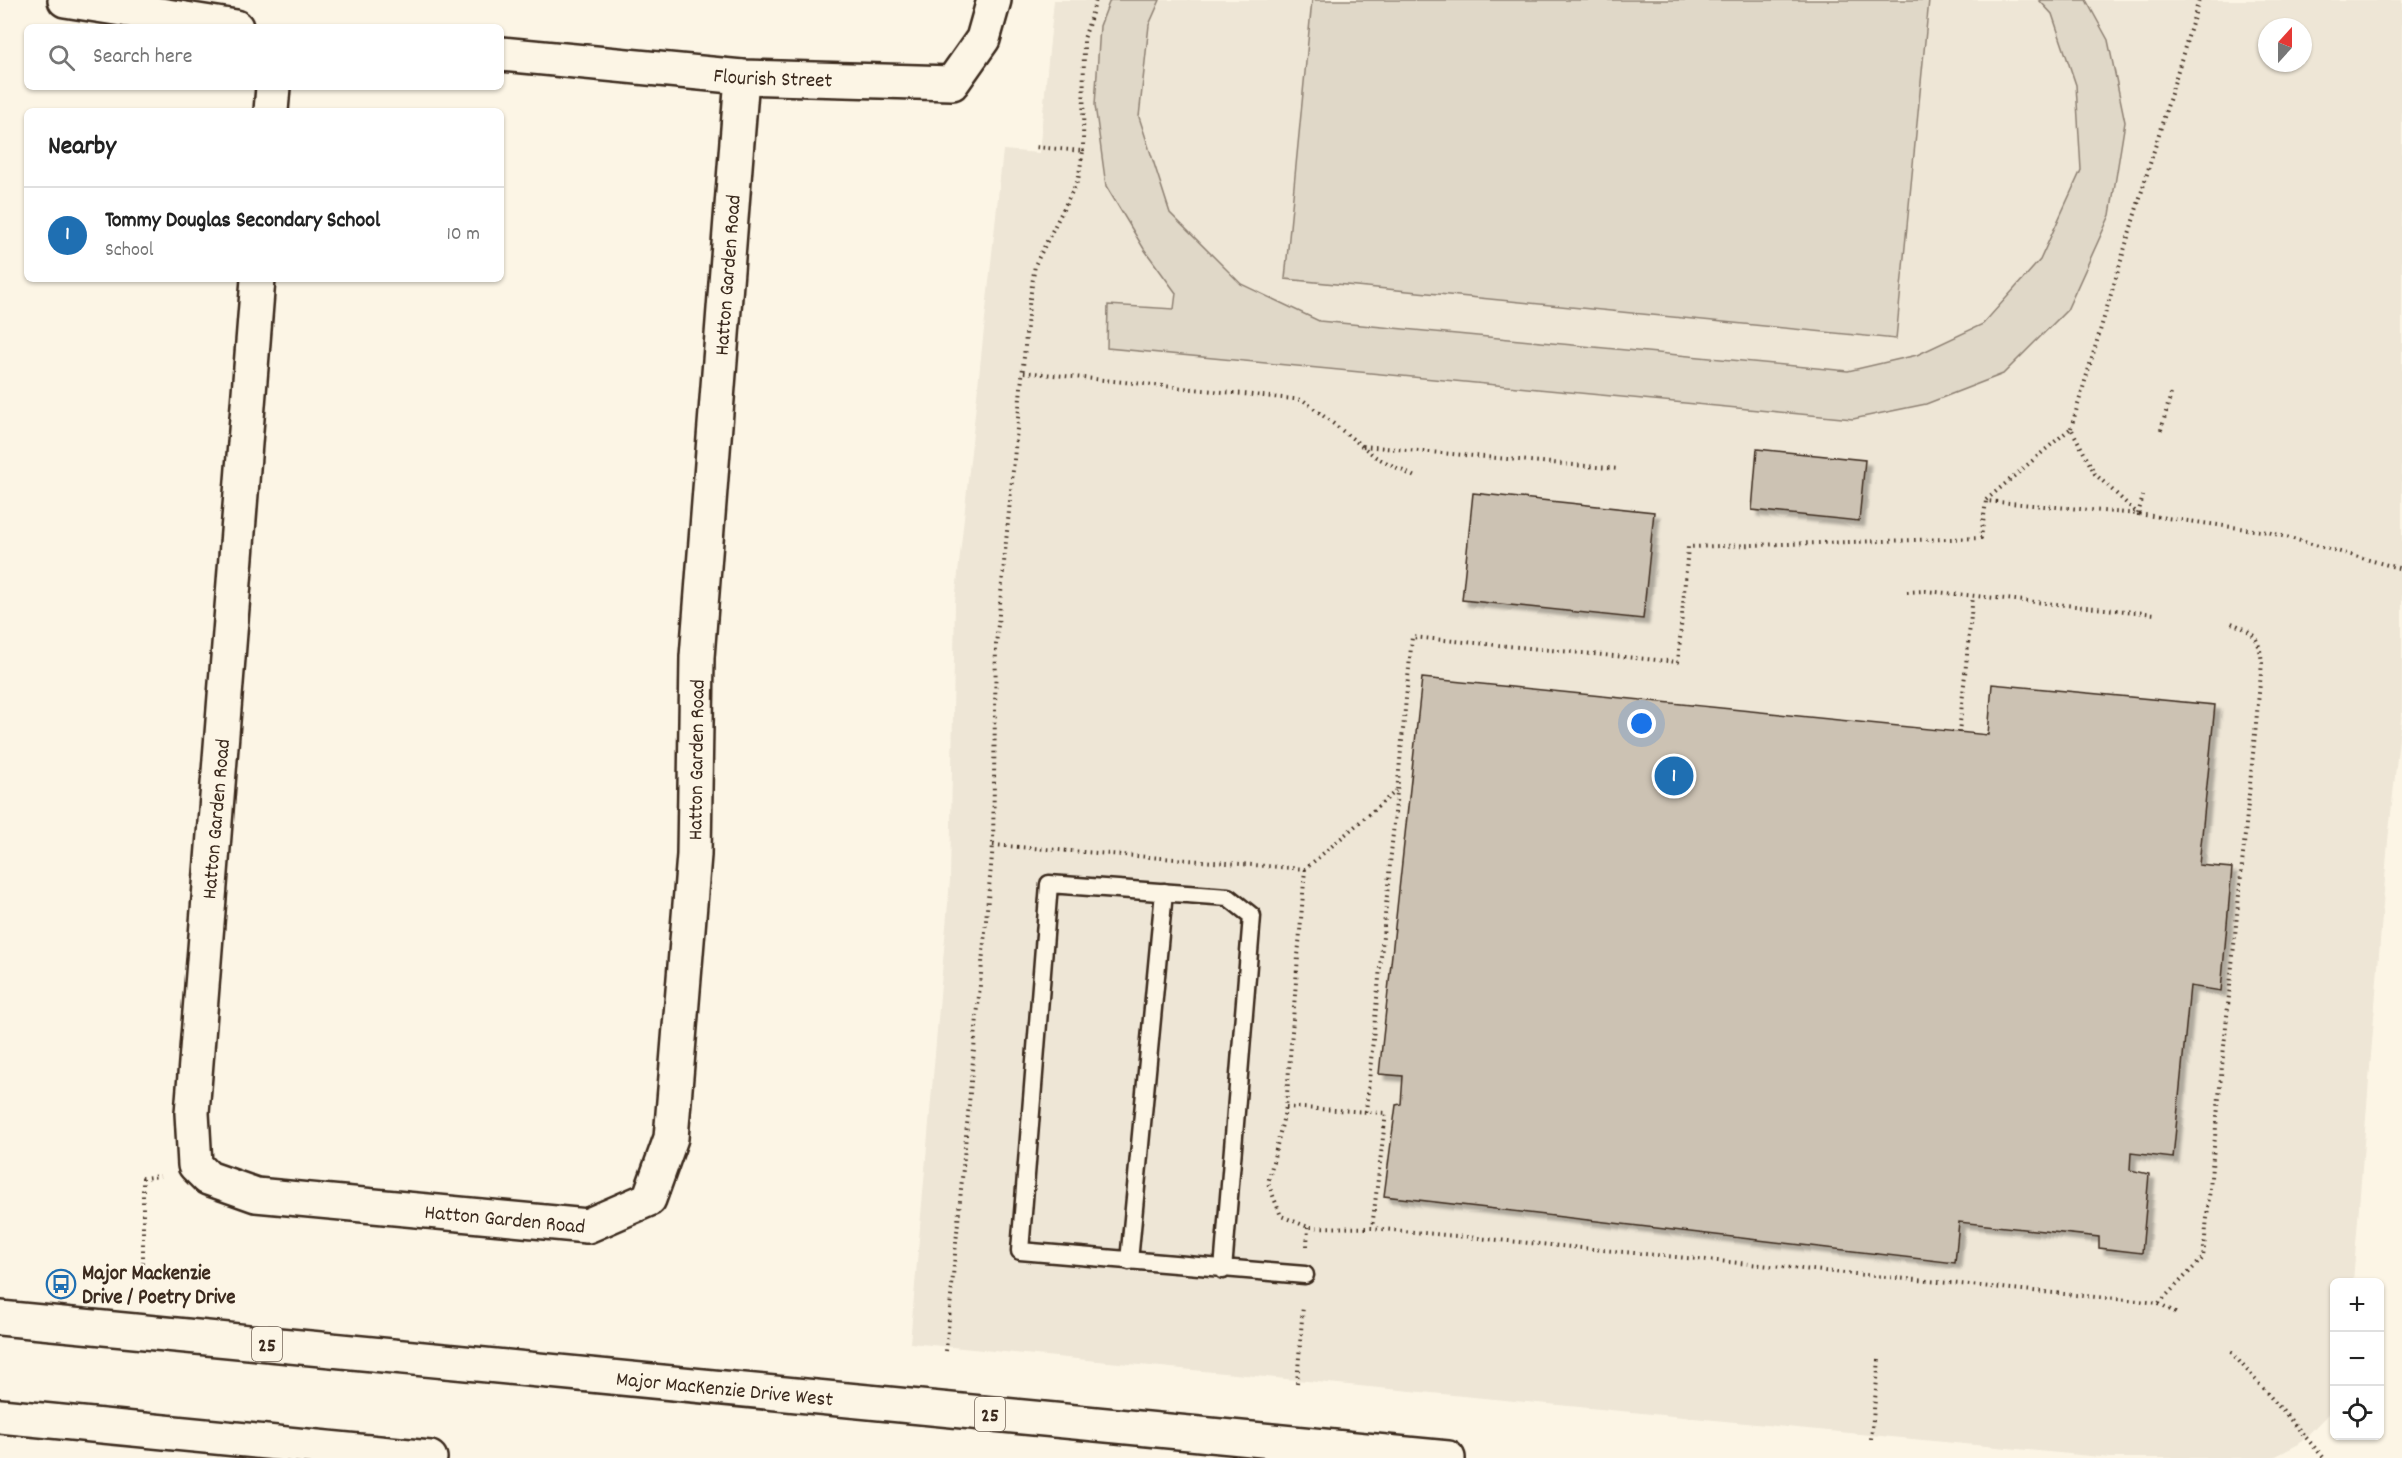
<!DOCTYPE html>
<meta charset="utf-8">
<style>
:root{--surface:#fff;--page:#f2f2f2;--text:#222;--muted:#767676;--line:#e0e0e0;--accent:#1f6fb2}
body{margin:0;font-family:Dekko,sans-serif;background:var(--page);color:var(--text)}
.controls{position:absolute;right:18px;bottom:18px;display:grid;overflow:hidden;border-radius:9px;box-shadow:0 2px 4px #0004}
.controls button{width:54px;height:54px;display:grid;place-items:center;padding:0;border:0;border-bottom:2px solid var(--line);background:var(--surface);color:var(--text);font:30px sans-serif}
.compass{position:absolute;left:2258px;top:18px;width:54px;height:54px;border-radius:50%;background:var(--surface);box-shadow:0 2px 4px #0004;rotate:21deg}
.you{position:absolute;left:1642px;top:724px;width:21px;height:21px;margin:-15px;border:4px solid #fff;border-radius:50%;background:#1a73e8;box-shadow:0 0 0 9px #1a73e833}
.badge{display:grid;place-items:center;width:39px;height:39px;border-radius:50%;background:var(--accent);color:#fff;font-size:20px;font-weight:700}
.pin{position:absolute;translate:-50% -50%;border:3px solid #fff;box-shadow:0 2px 6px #0006}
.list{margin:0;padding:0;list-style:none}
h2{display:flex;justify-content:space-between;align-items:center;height:78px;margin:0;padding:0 24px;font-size:26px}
h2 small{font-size:20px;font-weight:400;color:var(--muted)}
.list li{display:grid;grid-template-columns:39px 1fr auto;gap:18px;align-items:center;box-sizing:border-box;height:96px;padding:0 24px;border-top:2px solid var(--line)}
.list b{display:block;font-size:22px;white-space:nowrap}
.list p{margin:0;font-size:20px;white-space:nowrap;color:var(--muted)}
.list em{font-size:20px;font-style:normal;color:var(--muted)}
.icon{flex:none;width:33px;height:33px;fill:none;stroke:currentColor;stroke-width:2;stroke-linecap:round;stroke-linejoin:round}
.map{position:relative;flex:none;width:2402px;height:1458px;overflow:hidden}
.search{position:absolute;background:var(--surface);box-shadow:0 2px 4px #0004;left:24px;top:24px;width:480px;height:66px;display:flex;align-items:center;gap:15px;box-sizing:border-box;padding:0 21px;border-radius:9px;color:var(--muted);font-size:22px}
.panel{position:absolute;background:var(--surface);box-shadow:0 2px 4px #0004;left:24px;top:108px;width:480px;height:174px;border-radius:9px}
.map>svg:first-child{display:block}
.built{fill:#eee6d6;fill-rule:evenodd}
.green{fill:#e0d8c8;stroke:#8e8173;stroke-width:1.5}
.building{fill:#ccc2b3;stroke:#3b2a1e;stroke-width:1.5;filter:url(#shadow)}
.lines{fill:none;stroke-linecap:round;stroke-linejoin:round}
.service-casing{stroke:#3b2a1e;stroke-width:21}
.minor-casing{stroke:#3b2a1e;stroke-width:38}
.primary-casing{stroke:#3b2a1e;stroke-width:38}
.path{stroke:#3b2a1e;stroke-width:4;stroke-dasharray:1.5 4.5;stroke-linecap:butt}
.service{stroke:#fcf5e5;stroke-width:16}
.minor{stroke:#fcf5e5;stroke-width:33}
.primary{stroke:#fcf5e5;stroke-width:33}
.labels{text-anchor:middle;stroke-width:4.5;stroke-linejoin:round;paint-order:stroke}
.shield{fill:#fcf5e5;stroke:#75675a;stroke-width:1.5}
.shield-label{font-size:20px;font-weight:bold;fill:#3b2a1e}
.street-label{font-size:21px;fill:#3b2a1e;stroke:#fcf5e5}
.poi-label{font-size:21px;font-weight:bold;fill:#3b2a1e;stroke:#fcf5e5;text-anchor:start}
</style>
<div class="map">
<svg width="2402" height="1458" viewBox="0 0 2402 1458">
<defs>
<filter id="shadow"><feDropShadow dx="5.5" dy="5.5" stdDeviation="1.5" flood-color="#0004"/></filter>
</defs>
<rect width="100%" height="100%" fill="#fcf5e5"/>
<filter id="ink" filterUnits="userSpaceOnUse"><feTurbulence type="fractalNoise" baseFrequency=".0167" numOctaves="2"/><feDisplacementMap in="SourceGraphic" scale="12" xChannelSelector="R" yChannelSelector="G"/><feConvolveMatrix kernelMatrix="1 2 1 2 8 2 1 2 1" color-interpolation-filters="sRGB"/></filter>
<g filter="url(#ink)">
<path class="built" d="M1054,0H2402V711L2388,841L2353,1282H2334V1401L2328,1414L2299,1444L2272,1458H2111L910,1343L950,880L955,602L1003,150L1039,153ZM2267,27H2303V63H2267Z"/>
<g class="green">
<path d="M1110,0H1160L1149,25L1139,117L1170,213L1241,284L1319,321L1848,371L1917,355L1983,324L2040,260L2081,170L2076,85L2052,14L2039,0H2086L2108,40L2125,122L2110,215L2067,310L2003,374L1926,404L1853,419L1107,348L1108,305L1174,309L1176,293L1144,249L1106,186L1095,105L1100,26Z"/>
<path d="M1312,0H1929L1896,339L1285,279Z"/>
</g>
<g class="building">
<path d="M1757,449L1865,460L1859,521L1752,510Z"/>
<path d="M1473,493L1654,512L1643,619L1462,600Z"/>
<path d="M1422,678L1988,735L1992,684L2215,705L2199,865L2232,868L2221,991L2190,986L2173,1158L2131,1153L2130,1170L2149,1174L2142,1253L2099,1248V1237L1959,1222L1955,1263L1384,1196L1396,1105L1401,1104L1403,1076L1379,1074Z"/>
</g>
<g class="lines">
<g class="service-casing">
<g id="service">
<path d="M1129,1261L1164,892"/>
<path d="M1223,1270L1252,916L1228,897L1049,884L1020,1251L1305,1275"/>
</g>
</g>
<g class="minor-casing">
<g id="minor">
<path d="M65,0L236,27"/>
<path id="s1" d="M501,54L742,77L952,83L983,39L994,0"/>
<path d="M271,111L273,87"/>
<path id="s2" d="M258,279L192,1113L195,1165L208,1178L256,1195L587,1226L649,1199L671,1138L694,855L697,657L742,77"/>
</g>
</g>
<g class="primary-casing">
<g id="primary">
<path id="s3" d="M0,1318L1448,1458"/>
<path d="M0,1416L430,1458"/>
</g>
</g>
<g class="path">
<path d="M1083,151L1084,39L1096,0"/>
<path d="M1024,372L1303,400L1376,457L1417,478"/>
<path d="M2071,428L2199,0"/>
<path d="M2161,430L2171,394"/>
<path d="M1363,446L1619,469"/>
<path d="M1986,500L2071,428L2095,474L2138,514L2143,496"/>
<path d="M1907,592L1926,591L2155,614"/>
<path d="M1959,733L1973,596"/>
<path d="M993,845L1305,869L1396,791"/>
<path d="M1305,869L1286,1107L1268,1183L1281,1216L1308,1227L1372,1228L2159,1303L2203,1258L2262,663C2259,636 2254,632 2229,622"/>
<path d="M1286,1107L1386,1113L1372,1228"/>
<path d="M1366,1112L1412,637L1678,662L1688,547L1981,538L1986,501L2138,514L2268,532L2402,569"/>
<path d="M1307,1246L1308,1227"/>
<path d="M143,1275V1178L160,1176"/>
<path d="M2159,1303L2177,1314"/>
<path d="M946,1351L993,845L996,645L1029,305L1035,265L1078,180L1083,151L1035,147"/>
<path d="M2231,1352L2324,1458"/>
<path d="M1297,1383L1303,1306"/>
<path d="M1871,1439L1879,1360"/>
</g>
<use href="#service" class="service"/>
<use href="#minor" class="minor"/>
<use href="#primary" class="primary"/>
</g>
</g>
<defs>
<g id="bus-ring" transform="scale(1.5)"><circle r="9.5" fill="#fcf5e5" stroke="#1f6fb2" stroke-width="1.5"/><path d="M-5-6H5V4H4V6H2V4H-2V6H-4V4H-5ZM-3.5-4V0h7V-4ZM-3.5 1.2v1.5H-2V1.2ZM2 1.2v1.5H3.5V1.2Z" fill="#1f6fb2"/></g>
</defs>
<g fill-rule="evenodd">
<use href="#bus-ring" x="61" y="1284"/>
</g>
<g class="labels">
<g class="shield">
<rect x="252" y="1327" width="30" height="34" rx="4.5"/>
<rect x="975" y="1397" width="30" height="34" rx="4.5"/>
</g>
<g class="shield-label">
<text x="267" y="1351">25</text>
<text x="990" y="1421">25</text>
</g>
<g class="street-label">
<text dy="7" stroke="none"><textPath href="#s1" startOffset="273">Flourish Street</textPath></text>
<text dy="7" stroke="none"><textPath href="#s2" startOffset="2288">Hatton Garden Road</textPath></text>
<text dy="7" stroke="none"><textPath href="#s2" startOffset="1802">Hatton Garden Road</textPath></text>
<text transform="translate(215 819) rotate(-85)" y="7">Hatton Garden Road</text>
<text dy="7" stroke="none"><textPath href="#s2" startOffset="1208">Hatton Garden Road</textPath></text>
<text dy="7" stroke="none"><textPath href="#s3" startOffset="728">Major MacKenzie Drive West</textPath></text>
</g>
<g class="poi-label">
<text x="82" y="1279">Major Mackenzie<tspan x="82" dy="24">Drive / Poetry Drive</tspan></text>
</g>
</g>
</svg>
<div class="controls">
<button>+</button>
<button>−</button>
<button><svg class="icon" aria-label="locate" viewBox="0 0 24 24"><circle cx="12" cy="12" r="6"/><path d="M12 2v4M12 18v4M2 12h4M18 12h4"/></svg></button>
</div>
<svg class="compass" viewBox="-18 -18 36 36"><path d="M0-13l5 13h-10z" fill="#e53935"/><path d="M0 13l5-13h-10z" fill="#767676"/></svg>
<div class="you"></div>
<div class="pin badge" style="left:1674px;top:776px">1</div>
<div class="search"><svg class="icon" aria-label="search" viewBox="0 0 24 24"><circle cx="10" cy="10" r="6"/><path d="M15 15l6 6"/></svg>Search here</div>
<section class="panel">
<h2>Nearby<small></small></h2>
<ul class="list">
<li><span class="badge">1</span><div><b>Tommy Douglas Secondary School</b><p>School</p></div><em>10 m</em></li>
</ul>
</section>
</div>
